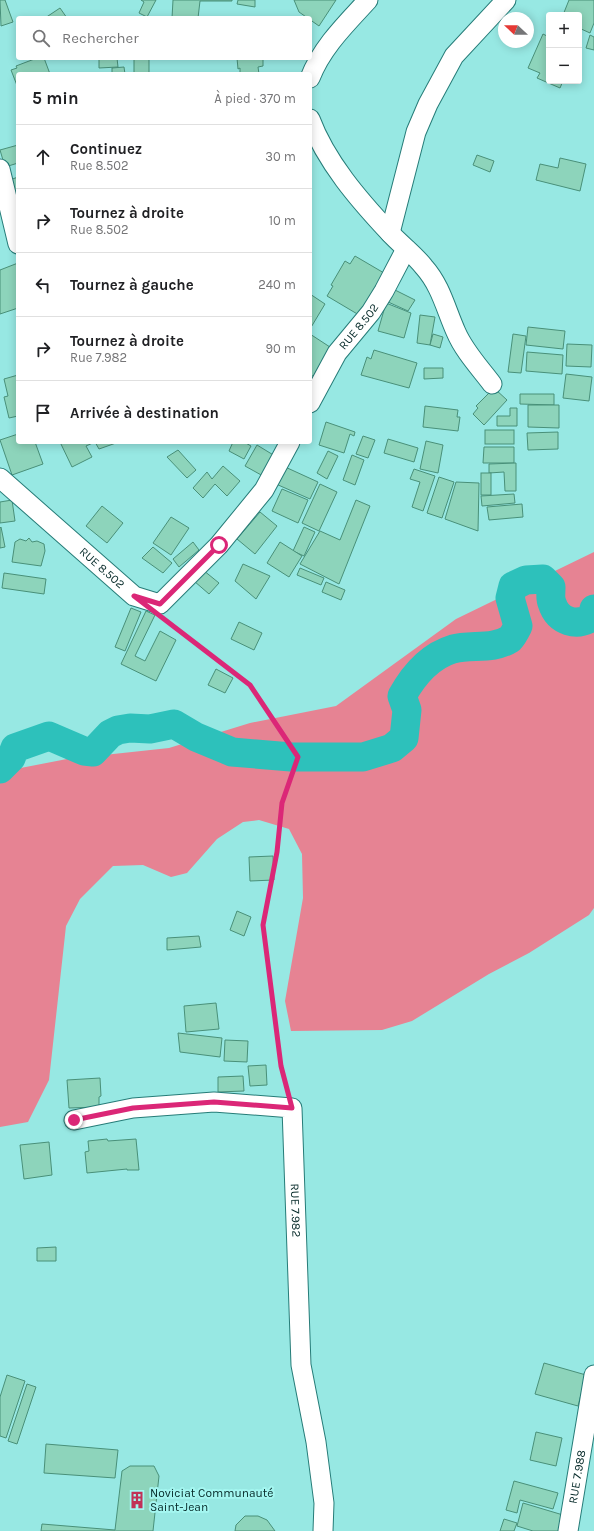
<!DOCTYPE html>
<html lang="fr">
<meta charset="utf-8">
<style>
:root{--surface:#fff;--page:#f2f2f2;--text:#202124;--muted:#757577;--line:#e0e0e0}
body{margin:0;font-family:Karla,sans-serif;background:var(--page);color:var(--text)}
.controls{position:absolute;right:12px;top:12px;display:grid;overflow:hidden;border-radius:4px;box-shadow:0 2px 10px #0003}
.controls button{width:36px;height:36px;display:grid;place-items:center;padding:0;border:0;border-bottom:1px solid var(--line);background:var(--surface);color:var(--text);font:20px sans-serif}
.compass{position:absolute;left:498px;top:12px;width:36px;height:36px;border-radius:50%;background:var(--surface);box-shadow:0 2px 10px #0003;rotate:292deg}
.stop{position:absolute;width:12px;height:12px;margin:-9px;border:3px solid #db2777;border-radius:50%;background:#fff}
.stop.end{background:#db2777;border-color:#fff;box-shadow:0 1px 4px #0008}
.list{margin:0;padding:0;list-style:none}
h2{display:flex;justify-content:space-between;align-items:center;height:52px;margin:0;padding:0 16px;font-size:17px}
h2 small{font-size:13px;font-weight:400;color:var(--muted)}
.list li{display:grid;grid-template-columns:26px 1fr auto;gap:12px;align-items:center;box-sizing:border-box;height:64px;padding:0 16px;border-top:1px solid var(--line)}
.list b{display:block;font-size:15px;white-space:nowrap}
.list p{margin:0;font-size:13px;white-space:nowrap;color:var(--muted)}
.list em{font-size:13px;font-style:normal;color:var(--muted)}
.icon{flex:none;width:22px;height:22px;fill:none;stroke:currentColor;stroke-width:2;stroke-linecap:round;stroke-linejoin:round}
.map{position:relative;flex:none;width:594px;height:1531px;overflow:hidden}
.search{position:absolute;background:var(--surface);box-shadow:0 2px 10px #0003;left:16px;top:16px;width:296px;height:44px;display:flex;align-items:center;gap:10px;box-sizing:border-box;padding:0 14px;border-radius:4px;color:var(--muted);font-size:15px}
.panel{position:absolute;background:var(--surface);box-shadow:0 2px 10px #0003;left:16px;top:72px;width:296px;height:372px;border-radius:4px}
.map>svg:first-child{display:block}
.green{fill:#e68393}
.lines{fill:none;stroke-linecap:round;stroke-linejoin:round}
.river{stroke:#2dc1bb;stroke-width:29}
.building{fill:#8dd4bb;stroke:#499079}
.minor-casing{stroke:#267c78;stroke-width:21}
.path{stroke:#5b9996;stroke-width:2.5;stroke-dasharray:2 2;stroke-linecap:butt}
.minor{stroke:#fff;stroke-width:19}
.route{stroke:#db2777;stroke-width:5}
.labels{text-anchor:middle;stroke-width:4;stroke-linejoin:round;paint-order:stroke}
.street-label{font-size:12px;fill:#052928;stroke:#a4f6f0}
.poi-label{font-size:12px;fill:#052928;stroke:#a4f6f0;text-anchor:start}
</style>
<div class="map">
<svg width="594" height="1531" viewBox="0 0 594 1531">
<rect width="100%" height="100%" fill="#97e8e3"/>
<path class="green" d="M594,552V908L589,915L529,953L489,974L412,1021L382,1030L291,1031L285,1001L303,898L302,854L289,829L259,820L243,822L217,839L187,873L171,877L143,865L113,866L80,899L66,926L49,1080L28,1122L0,1127V772L67,759L169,748L250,723L336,706L456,619Z"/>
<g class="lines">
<path class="river" d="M0,769L11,758L15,748L49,736L84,751L93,752L110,734L118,730L130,728L150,729L174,724L196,737L232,752L291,757H363L392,748L404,738L407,710L402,696C413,676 430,656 453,649C471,644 493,650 510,639C513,636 516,630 518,626L510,598L513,586L526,580L543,579L551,587C551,593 550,599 552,603C558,622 577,627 592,617L594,609"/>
</g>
<g class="building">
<path d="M0,0H5L13,22L1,26Z"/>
<path d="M141,0H156L147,17L139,13L144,2Z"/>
<path d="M173,0H232V1H200L198,18H172Z"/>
<path d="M238,0H255V7L237,4Z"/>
<path d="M294,0H336L319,26L299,12Z"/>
<path d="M569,0H594V23L590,33L579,28V15H563Z"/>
<path d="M60,8L67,18H45Z"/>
<path d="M543,34L549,37V81H563L560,88L537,78L540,73L528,68Z"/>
<path d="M590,35L594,37V50L586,48Z"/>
<path d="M37,58H44L50,74H18V88L11,70L17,68L16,66Z"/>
<path d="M99,58H117L118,67L99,68Z"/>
<rect x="134" y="58" width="15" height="16"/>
<path d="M237,58H263V66L258,67L259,74H240V68L238,69Z"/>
<path d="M124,67L125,74H112V68Z"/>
<path d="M18,145V163L5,167L0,150Z"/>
<path d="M477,155L494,161L490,172L473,165Z"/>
<path d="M560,158L586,164L580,191L536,180L540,164L558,168Z"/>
<path d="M18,177V204L7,181Z"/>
<path d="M355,256L384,273L359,315L327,296L333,286L331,285L345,261L350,264Z"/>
<path d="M18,263V308L0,314V270Z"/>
<path d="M393,289L415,300L408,311L386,301Z"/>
<path d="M310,294L325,304L310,329Z"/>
<path d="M386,303L411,313L404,338L378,331Z"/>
<path d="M420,315L435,317L430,345L417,343Z"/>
<path d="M528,327L565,331L563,349L526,345Z"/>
<path d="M310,334L333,349L314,377L310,374Z"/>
<path d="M433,334L443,337L440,348L430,345Z"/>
<path d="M513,334L526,336L521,373L508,372Z"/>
<path d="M567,344L592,345L591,367L566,366Z"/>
<path d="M374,350L417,363L409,388L361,375L367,357L371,359Z"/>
<path d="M527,352L563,355L562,374L526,371Z"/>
<path d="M424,368H443V378L424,379Z"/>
<path d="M566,374L592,377L589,401L563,398Z"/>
<path d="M18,375V416L9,418L4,397L8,396L4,379Z"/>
<path d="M495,389L507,400L484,425L473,414L478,408L476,406L489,393L490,394Z"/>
<path d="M520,394H554V405L520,404Z"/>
<path d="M528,405H559V428L528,427Z"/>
<path d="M425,406L458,410L457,417H460L458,431L423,427Z"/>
<path d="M510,408H517V426H497V416H510Z"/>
<path d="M326,422L355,432L354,436L350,434L344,453L319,445Z"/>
<rect x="485" y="430" width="29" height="14"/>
<path d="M558,432V449L528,450L527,433Z"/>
<path d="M18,434V442H35L43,464L12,475L0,440Z"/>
<path d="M363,436L375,440L368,458L356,454Z"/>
<path d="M388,439L418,448L414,462L384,453Z"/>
<path d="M426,441L443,445L438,473L420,469Z"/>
<path d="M60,442H95L86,446L92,457L72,467Z"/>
<path d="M95,442H116V443L99,449Z"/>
<path d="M233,442H244L251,446L244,459L229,451Z"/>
<path d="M257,445L275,456L263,476L245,466Z"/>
<path d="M484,447H514V463H483Z"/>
<path d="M178,450L196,470L187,478L167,457Z"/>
<path d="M328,451L338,456L327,479L317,473Z"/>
<path d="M352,455L364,460L355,485L343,480Z"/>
<path d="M516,463V491H505L504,472L489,473V464Z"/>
<path d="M223,466L240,481L227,496L215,484L203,498L193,488L207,472L212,479Z"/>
<path d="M283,466L318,482L310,499L276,484Z"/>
<path d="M414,469L435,476L423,511L412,507L420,482L410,479Z"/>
<rect x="481" y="473" width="10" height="22"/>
<path d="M439,477L454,482L442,518L427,513Z"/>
<path d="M456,482L479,483L478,531L445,519Z"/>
<path d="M320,484L337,492L319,531L302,523Z"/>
<path d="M282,489L308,500L298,523L272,511Z"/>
<path d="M514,494L515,503L482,506L481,496Z"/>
<path d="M12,500L15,521L0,523V502Z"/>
<path d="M356,500L370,506L339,584L300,564L320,531L340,540Z"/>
<path d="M522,504L523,517L489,520L487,507Z"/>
<path d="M102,506L123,523L107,543L86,526Z"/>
<path d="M260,512L277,526L255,554L237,539Z"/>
<path d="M171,517L189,528L171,555L153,543Z"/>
<path d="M1,527L5,547L0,548V528Z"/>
<path d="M304,527L315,532L304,556L293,551Z"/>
<path d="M29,538L32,542L37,541L44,544L45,551L41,566L12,562L15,542L20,539L26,541Z"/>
<path d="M193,542L199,550L179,567L173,559Z"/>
<path d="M280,542L302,556L289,577L267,563Z"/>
<path d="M153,547L172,563L163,573L142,558Z"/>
<path d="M243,564L270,576L256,599L235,581Z"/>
<path d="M300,568L324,578L321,585L297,575Z"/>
<path d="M203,570L219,583L209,594L194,581Z"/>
<path d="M4,573L46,579L44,594L2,588Z"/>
<path d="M326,582L345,590L341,600L322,592Z"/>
<path d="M131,608L141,612L125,651L115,647Z"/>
<path d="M146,611L155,615L135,656L145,661L160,631L176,640L156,681L121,664Z"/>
<path d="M239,622L262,633L254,650L231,639Z"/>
<path d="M216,669L233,678L225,693L208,685Z"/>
<path d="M273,856L274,880L250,881L249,857Z"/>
<path d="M237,911L251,917L244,936L230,930Z"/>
<path d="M199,936L201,947L167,950V938Z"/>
<path d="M216,1003L219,1029L186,1032L184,1006Z"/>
<path d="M178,1033L222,1038L220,1057L180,1052Z"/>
<path d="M225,1040L248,1041L247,1062L224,1061Z"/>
<path d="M266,1065L267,1085L250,1086L248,1066Z"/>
<path d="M243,1076L244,1091L218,1092V1077Z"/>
<path d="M100,1078L101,1096L99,1097V1107L69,1108L67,1080Z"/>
<path d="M107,1139L108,1141L136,1139L139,1170H127V1169L87,1173L85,1152L89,1151L88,1141Z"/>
<path d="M49,1142L52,1175L24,1179L20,1145Z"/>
<path d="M56,1247V1261H37V1248Z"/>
<path d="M544,1363L586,1375L578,1406L535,1394Z"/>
<path d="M7,1375L25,1381L6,1438L0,1436V1397Z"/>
<path d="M27,1384L36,1387L17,1444L8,1441Z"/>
<path d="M536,1432L562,1438L556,1466L530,1460Z"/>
<path d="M46,1444L118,1450L115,1478L44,1473Z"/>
<path d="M130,1466H154L159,1476L153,1531H41L42,1524L115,1530L122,1471Z"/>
<path d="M514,1481L558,1493L553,1509L520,1500L517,1513L506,1510Z"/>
<path d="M523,1503L563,1515L559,1531H533L517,1526Z"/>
<path d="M245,1516H258L267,1520L275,1531H235L236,1525Z"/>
<path d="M504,1519L517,1523L514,1531H500Z"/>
</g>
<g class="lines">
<g class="minor-casing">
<g id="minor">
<path d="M310,78C322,47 346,24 368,0"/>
<path d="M310,119C326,162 359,200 390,233C401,245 414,254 424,267C441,286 446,310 456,332C464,351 480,368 492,384"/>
<path d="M0,169L18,244"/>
<path d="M390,233L416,132L428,104L454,56L506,0"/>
<path id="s1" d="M310,403L337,353L371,312L384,291L406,249"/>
<path id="s2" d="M0,478L134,596L160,604L219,545L264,490L290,442"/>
<path id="s3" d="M74,1120L133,1108L214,1102L292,1108L301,1365L316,1442L324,1503L323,1531"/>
<path id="s4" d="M568,1531L594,1375"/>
</g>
</g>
<path class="path" d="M166,620L250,685L298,757L282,803L277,852L263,925L281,1066L288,1092"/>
<use href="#minor" class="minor"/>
</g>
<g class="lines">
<path class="route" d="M74,1120L133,1108L214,1102L292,1108L281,1066L263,925L277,852L282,803L298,757L250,685L134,596L160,604L219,545"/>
</g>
<defs>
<g id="building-bare" transform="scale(1.38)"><path d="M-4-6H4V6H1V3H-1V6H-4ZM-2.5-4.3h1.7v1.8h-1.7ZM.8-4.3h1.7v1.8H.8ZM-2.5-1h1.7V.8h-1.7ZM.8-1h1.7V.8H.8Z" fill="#c13258" stroke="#a4f6f0" stroke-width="2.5" paint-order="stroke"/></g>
</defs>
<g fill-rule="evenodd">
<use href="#building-bare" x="137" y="1500"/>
</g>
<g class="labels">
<g class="street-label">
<text dy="4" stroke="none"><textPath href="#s1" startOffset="91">RUE 8.502</textPath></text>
<text dy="4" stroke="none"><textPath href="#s2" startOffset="136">RUE 8.502</textPath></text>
<text dy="4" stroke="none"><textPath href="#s3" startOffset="322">RUE 7.982</textPath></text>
<text dy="4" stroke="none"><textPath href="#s4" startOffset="55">RUE 7.988</textPath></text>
</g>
<g class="poi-label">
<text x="150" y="1497">Noviciat Communauté<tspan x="150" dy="14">Saint-Jean</tspan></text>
</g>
</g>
</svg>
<div class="controls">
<button>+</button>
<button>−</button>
</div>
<svg class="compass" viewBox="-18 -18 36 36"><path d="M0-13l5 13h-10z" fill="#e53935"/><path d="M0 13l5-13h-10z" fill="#757577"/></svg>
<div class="stop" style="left:219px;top:545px"></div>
<div class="stop end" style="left:74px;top:1120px"></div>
<div class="search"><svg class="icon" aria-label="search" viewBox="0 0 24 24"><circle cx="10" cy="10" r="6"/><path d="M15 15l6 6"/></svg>Rechercher</div>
<section class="panel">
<h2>5 min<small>À pied · 370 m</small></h2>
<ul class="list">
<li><svg class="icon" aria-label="ahead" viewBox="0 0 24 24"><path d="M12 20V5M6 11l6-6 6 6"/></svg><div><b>Continuez</b><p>Rue 8.502</p></div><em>30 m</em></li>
<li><svg class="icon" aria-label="right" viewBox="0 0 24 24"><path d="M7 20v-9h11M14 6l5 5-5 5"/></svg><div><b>Tournez à droite</b><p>Rue 8.502</p></div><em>10 m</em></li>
<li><svg class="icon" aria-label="left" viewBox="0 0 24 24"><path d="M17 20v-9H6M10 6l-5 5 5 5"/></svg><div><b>Tournez à gauche</b></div><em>240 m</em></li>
<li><svg class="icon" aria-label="right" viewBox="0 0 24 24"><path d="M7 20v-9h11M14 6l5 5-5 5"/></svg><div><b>Tournez à droite</b><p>Rue 7.982</p></div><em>90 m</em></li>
<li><svg class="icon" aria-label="arrive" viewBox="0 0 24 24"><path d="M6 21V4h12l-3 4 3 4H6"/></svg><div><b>Arrivée à destination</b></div></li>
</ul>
</section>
</div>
